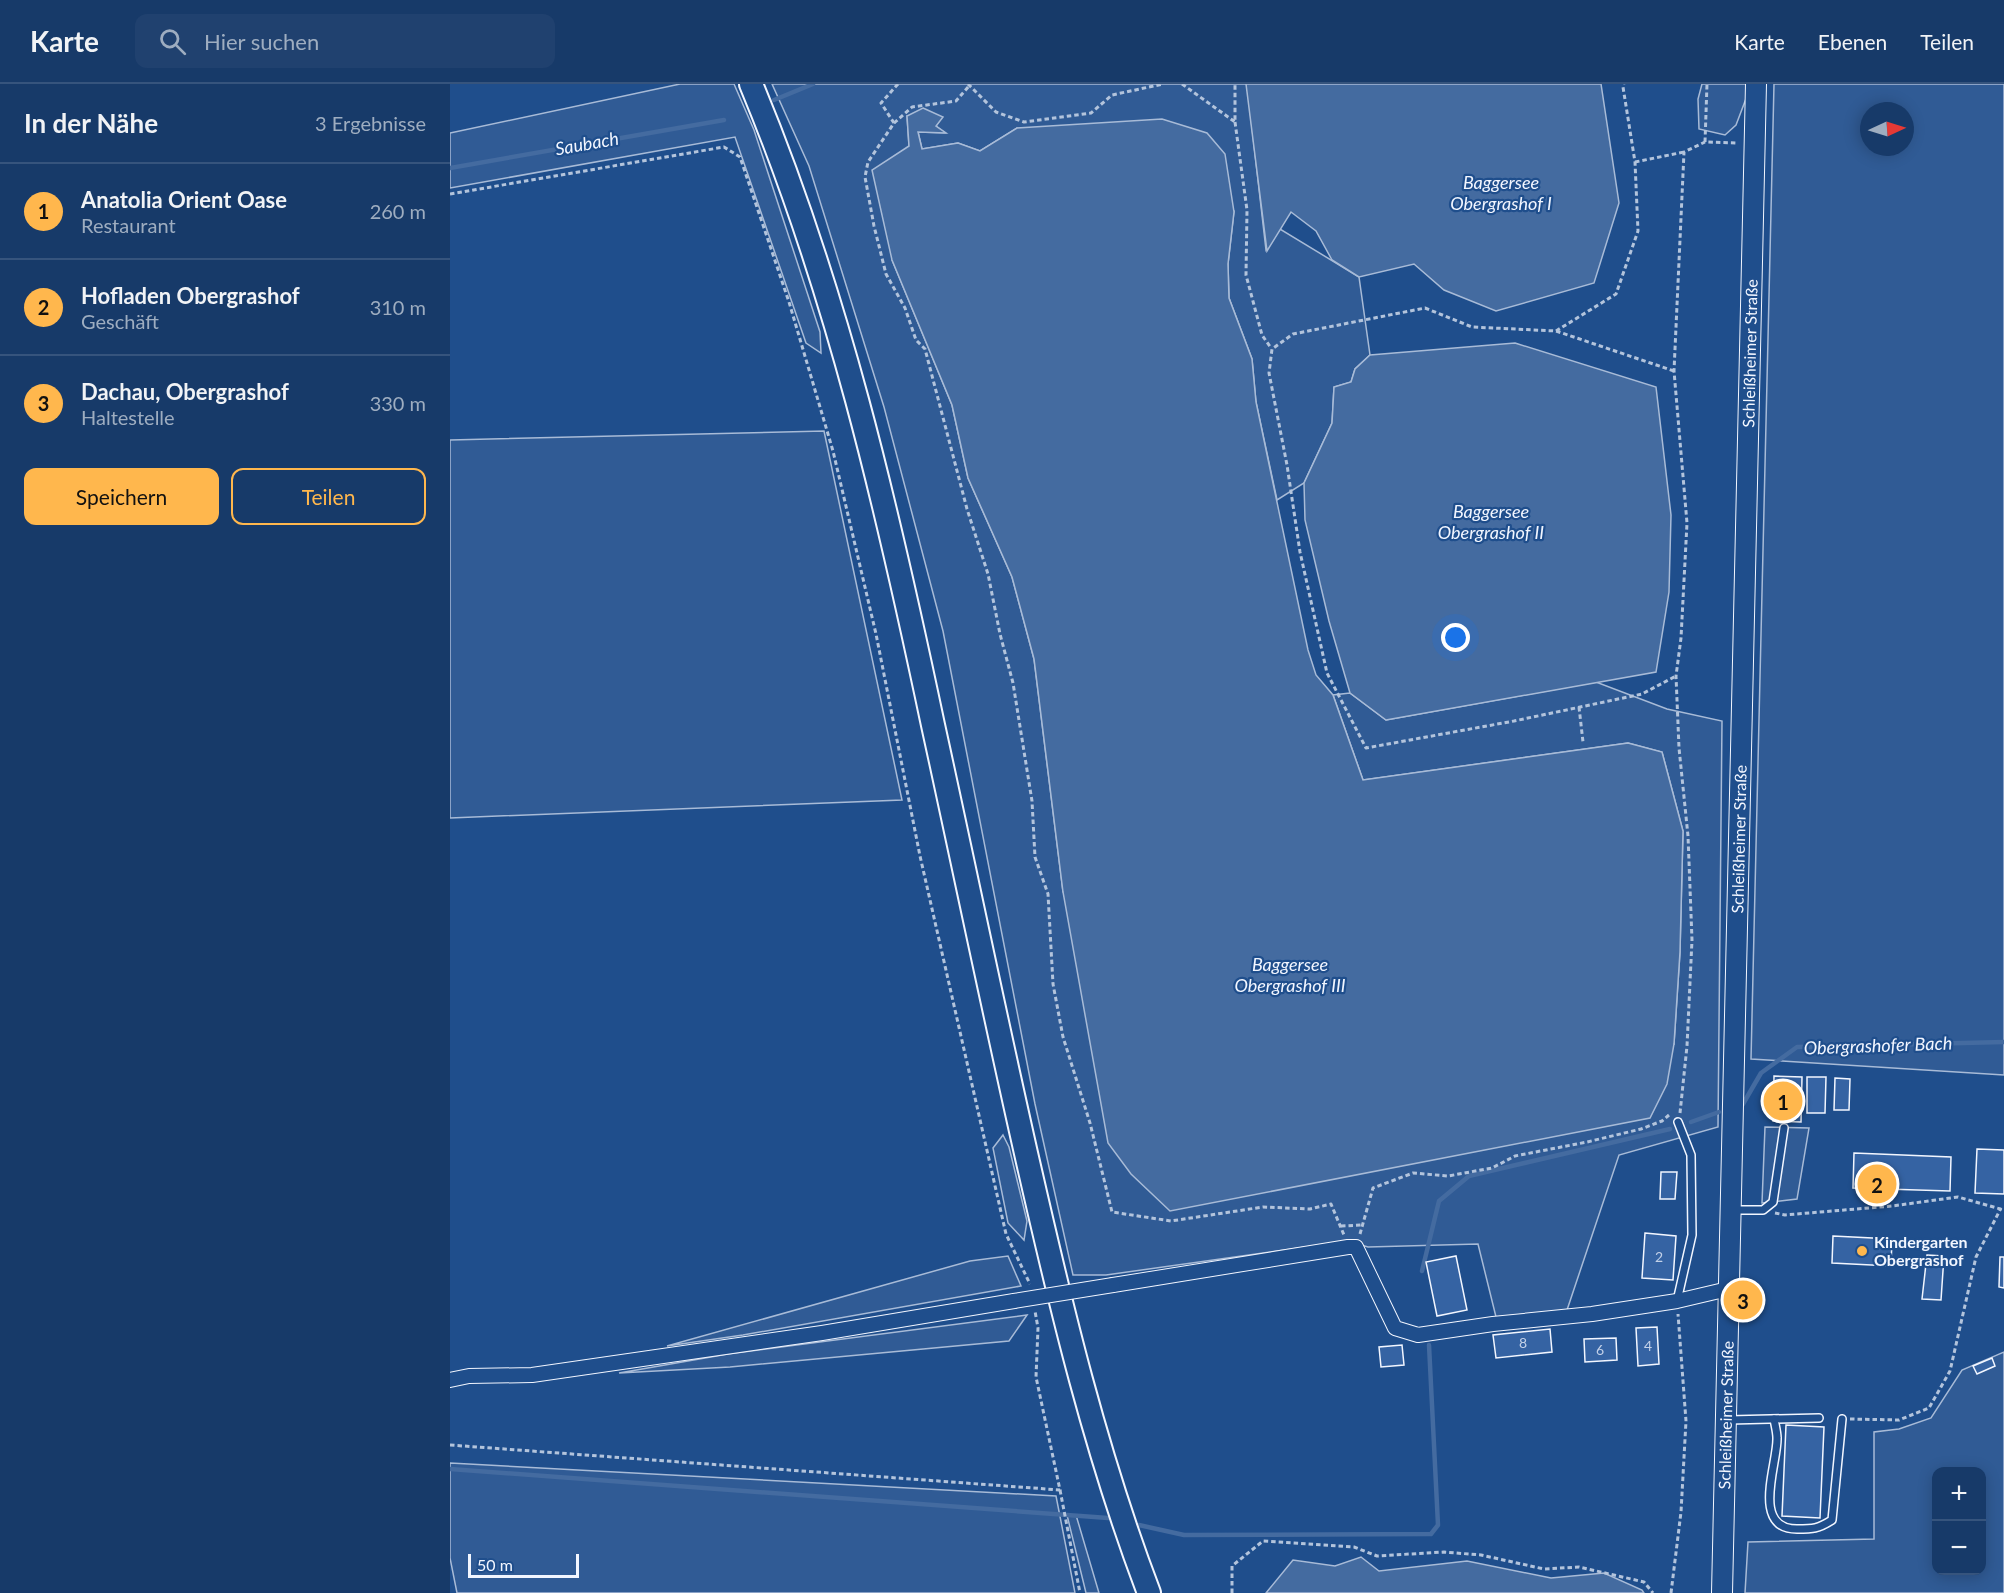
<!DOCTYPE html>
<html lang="de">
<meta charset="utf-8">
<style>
:root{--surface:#173a69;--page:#20416f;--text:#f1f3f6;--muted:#9eadc0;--line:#36547d;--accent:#ffb74d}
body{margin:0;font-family:Lato,sans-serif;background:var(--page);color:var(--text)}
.controls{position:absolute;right:18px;bottom:18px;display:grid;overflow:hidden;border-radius:12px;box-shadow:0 3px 15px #0003}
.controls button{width:54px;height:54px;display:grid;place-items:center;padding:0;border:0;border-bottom:2px solid var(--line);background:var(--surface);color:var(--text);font:30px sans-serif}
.compass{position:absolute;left:1410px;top:18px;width:54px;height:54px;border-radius:50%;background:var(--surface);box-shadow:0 3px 15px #0003;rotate:86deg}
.scale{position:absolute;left:18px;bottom:15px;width:111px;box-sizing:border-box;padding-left:6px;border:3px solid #f2f6ff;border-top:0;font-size:16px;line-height:21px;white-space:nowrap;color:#f2f6ff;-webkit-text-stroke:4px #1f4e8c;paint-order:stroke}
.you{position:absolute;left:1006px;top:554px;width:21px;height:21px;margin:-15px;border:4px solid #fff;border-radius:50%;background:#1a73e8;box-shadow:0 0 0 9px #1a73e833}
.badge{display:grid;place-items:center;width:39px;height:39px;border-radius:50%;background:var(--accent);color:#111;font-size:20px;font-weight:700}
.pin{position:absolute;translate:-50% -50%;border:3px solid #fff;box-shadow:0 2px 6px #0006}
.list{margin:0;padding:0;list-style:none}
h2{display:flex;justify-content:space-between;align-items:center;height:78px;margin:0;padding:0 24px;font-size:26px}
h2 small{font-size:20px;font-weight:400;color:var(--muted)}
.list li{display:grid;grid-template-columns:39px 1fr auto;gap:18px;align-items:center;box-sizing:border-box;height:96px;padding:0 24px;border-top:2px solid var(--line)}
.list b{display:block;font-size:22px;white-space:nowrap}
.list p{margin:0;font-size:20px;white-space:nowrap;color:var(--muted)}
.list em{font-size:20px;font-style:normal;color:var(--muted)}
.actions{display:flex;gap:12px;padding:18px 24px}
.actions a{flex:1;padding:14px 0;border:2px solid var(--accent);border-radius:12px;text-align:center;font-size:21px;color:var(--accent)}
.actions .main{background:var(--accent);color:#111}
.icon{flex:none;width:33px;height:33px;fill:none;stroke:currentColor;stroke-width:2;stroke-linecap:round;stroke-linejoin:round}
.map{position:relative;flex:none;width:1554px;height:1509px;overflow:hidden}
header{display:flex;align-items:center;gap:36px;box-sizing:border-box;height:84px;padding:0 30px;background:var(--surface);border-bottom:2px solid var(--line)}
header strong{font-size:28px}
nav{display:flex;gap:33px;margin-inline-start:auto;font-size:21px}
.search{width:420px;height:54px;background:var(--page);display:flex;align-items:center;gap:15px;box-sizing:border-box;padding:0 21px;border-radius:12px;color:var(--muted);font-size:22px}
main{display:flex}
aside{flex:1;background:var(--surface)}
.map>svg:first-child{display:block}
.built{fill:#305b95;stroke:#a8bbd7;stroke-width:1.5;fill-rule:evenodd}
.water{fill:#446ba0;stroke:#a8bbd7;stroke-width:1.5}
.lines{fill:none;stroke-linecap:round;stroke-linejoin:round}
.stream{stroke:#446ba0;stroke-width:4.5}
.building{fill:#3563a3;stroke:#f2f6ff;stroke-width:1.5}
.service-casing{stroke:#f2f6ff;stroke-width:10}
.minor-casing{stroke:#f2f6ff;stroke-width:16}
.secondary-casing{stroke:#f2f6ff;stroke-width:22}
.trunk-casing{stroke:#f2f6ff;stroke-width:26}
.path{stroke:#b3c4dc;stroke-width:3;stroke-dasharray:4.5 3;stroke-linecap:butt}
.service{stroke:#1f4e8c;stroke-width:7}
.minor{stroke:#1f4e8c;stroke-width:14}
.secondary{stroke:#1f4e8c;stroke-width:20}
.trunk{stroke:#1f4e8c;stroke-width:22}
.minor-bridge-casing{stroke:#f2f6ff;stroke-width:16;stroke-linecap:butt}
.minor-bridge{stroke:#1f4e8c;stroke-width:14}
.poi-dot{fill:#ffb74d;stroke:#1f4e8c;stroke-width:2}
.labels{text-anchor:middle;stroke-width:4.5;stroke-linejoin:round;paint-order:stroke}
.number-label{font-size:14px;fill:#c3d1e8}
.street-label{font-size:16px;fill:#f2f6ff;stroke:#1f4e8c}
.poi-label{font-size:16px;font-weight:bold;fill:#f2f6ff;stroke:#1f4e8c;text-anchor:start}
.water-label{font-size:18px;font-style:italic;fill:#f2f6ff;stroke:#1f4e8c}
</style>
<header>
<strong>Karte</strong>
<div class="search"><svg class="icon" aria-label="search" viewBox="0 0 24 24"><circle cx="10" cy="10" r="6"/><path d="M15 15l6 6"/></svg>Hier suchen</div>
<nav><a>Karte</a><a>Ebenen</a><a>Teilen</a></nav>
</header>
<main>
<aside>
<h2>In der Nähe<small>3 Ergebnisse</small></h2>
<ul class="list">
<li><span class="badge">1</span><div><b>Anatolia Orient Oase</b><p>Restaurant</p></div><em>260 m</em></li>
<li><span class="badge">2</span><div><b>Hofladen Obergrashof</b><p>Geschäft</p></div><em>310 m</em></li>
<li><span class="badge">3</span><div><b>Dachau, Obergrashof</b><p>Haltestelle</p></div><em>330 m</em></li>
</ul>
<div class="actions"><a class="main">Speichern</a><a>Teilen</a></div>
</aside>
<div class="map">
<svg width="1554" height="1509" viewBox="0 0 1554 1509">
<rect width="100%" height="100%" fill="#1f4e8c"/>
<g class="built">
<path d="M230,0H284L304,46L370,248L371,269L356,259L285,53L0,104V49Z"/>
<path d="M322,0H797L816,166L830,145L909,193L920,271L905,285L901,298L884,303L882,339L854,399L827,416L806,318L802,275L779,214L778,180L784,127L567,44L530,67L508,59L472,65L468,48L495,49L486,42L492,33L457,32L459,62L442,176L502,321L518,394L562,493L584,575L613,808L1224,960L1230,868L1233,747L1212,668L1178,659L913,696L883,611L900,609L936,636L1146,598L1217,625L1272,637L1268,1043L1169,1071L1117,1226L1046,1233L1028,1160L918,1163L898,1157L656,1191H623L585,1020L493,547L434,323L359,82Z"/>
<path d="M1252,0H1297V12L1286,41L1275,51L1249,45L1248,15Z"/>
<path d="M1324,0H1554V991L1301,975ZM1419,27H1455V63H1419Z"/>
<path d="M374,347L452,716L0,734V356Z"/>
<path d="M1315,1043L1359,1044L1347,1115L1312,1119Z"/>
<path d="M553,1051L559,1063L577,1137L574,1156L558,1139L543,1064Z"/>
<path d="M558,1172L571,1202L293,1251L217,1262L520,1177Z"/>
<path d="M577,1231L559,1257L280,1283L169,1289L278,1270Z"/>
<path d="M1554,1268V1509H1295L1298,1458L1424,1455V1348L1449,1345L1481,1334L1512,1286ZM1486,1388H1532V1486H1486Z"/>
<path d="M0,1379L606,1412L625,1509H7L0,1474Z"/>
<path d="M617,1431H626L649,1509H636Z"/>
</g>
<g class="water">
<path d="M796,0H1151L1169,119L1144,199L1046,227L994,206L964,180L909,193L882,176L866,147L841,128L817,167Z"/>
<path d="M473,24L493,33L486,42L496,49L468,48L472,65L508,59L530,67L567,44L712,35L757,49L775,70L784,128L778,180L779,214L802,275L806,318L858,566L866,591L883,611L913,696L1178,659L1212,668L1233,747L1230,868L1224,960L1217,1000L1200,1034L720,1127L681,1090L658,1059L613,808L584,575L562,493L518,394L502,321L442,176L422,86L459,62L457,32Z"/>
<path d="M1065,259L1206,303L1221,431L1219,508L1206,588L936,636L900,609L879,537L855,436L854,399L882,339L884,303L901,298L905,285L920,271Z"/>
<path d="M911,1473L929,1487L1017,1477L1101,1494L1154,1489L1192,1506L1194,1509H816L843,1476L885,1482Z"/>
</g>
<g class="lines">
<g class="stream">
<path d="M324,16L363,0"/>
<path d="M0,84L274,36"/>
<path d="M1293,1020L1311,989L1347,963L1554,958"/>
<path d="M1241,1038L1269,1028"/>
<path d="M972,1187L989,1117L1019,1092L1220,1045"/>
<path d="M0,1385L658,1434"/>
<path d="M689,1441L734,1451L981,1450L988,1441L979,1261"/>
</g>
</g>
<g class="building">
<path d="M1324,992L1352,993L1351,1038L1323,1037Z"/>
<path d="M1357,993H1376L1375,1029H1357Z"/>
<path d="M1385,994L1400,995L1399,1026H1384Z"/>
<path d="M1527,1065L1554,1066V1110L1525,1109Z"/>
<path d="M1404,1069L1501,1073L1500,1107L1403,1104Z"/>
<path d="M1211,1088H1227L1225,1115H1210Z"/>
<path d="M1195,1149L1226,1152L1223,1196L1192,1194Z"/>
<path d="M1383,1152L1442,1155L1441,1182L1382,1179Z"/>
<path d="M1477,1171L1494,1172L1491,1216L1472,1215Z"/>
<path d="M1006,1172L1017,1226L987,1232L976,1178Z"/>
<path d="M1550,1173H1554V1204L1549,1203Z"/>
<path d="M1207,1243L1209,1280L1188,1282L1186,1244Z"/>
<path d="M1100,1245L1102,1268L1046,1274L1043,1251Z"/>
<path d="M1166,1254L1167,1276L1135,1278L1134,1255Z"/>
<path d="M952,1261L954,1281L931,1283L929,1263Z"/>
<path d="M1542,1274L1545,1282L1527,1290L1523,1282Z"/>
<path d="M1336,1341L1374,1343L1370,1434L1332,1432Z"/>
</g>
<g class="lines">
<g class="service-casing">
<g id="service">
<path d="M1283,1126H1313L1323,1118L1334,1044"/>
<path d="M1227,1217L1242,1151L1241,1071L1228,1038"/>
<path d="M1324,1335C1325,1341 1327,1348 1327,1354C1328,1379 1300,1445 1347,1445C1363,1445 1368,1445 1382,1436L1392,1335"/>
<path d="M1279,1336L1369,1334"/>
</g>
</g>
<g class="minor-casing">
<g id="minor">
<path d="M663,1201L898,1163H906L945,1244L968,1251L1043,1240L1142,1230L1227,1217L1278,1205"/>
<path d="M0,1296L19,1292L82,1291L372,1249L564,1217"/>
</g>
</g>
<g class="secondary-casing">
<g id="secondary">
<path id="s1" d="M1272,1509L1306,0"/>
</g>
</g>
<g class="trunk-casing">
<path id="trunk" d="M301,0C387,206 437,423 483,641C515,787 545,933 578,1078C611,1223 646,1370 699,1509"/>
</g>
<g class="path">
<path d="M448,0L431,19L444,39L418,78L415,93L424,142L436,190L455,224L466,256L475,265L517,425L538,490L550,550L563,599L582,717L585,773L598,810L603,900L613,953L640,1039L662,1128L721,1137L813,1123L860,1125L881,1120L894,1151"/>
<path d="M518,0L546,28L574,38L641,29L662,11L713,0"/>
<path d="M732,0L785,38V0"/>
<path d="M785,38L797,126L796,191L812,251L821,264"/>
<path d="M444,39L462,23L506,17L519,2"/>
<path d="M1255,58L1257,0"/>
<path d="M1185,78L1234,68"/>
<path d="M0,110L274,63L290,73L339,218L383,367L426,550L470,772L556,1150L580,1200"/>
<path d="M1106,247L1166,210L1188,147L1185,78L1173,3L1174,0"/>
<path d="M1224,287L1106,247L1022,243L975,224L843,250L822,265L819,289L837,381L850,468L877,589L916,664L1064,637L1192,610L1226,592"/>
<path d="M1129,623L1133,658"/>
<path d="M1230,1029L1237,962L1242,856L1238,752L1229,664L1226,592L1231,554L1237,439L1224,287L1234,68L1255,58L1288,59"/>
<path d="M1325,1129L1335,1131L1442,1122L1508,1113L1554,1126"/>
<path d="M891,1142L912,1141"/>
<path d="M910,1150L923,1104L963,1089L998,1092L1042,1084L1065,1072L1137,1058L1191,1045L1212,1037L1219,1031"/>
<path d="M1400,1335L1449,1336L1479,1324L1500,1287L1526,1173L1551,1124"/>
<path d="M0,1361L610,1406L586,1293L588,1244L585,1227"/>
<path d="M610,1406L630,1509"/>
<path d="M782,1509V1482L813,1457L904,1463L927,1472L994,1468L1031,1471L1094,1485L1129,1483L1194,1498L1203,1509"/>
<path d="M1221,1509L1231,1428L1236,1337L1228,1230"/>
</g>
<use href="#service" class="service"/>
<use href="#minor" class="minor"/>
<use href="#secondary" class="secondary"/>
<use href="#trunk" class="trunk"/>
<g class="minor-bridge-casing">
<path id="minor-bridge" d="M564,1217L663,1201"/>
</g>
<use href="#minor-bridge" class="minor-bridge"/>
</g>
<circle class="poi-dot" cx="1412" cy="1167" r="6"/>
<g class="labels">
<g class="number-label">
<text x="1209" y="1178">2</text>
<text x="1073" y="1264">8</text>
<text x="1198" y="1267">4</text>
<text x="1150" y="1271">6</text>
</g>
<g class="street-label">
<text dy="6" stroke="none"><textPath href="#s1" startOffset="1240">Schleißheimer Straße</textPath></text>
<text dy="6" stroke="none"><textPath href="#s1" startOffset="754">Schleißheimer Straße</textPath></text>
<text dy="6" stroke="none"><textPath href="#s1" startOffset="178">Schleißheimer Straße</textPath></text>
</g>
<g class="poi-label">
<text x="1424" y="1164">Kindergarten<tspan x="1424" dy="18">Obergrashof</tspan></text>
</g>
<g class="water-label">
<text transform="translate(137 60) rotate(-10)" y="6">Saubach</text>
<text x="1051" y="105">Baggersee<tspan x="1051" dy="21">Obergrashof I</tspan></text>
<text x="1041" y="434">Baggersee<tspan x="1041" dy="21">Obergrashof II</tspan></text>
<text x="840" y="887">Baggersee<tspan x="840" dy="21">Obergrashof III</tspan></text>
<text transform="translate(1428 962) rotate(-2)" y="6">Obergrashofer Bach</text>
</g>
</g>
</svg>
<div class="controls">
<button>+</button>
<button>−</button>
</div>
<svg class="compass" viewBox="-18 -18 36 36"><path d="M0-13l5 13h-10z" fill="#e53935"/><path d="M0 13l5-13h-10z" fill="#9eadc0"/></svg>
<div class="scale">50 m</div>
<div class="you"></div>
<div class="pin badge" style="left:1333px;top:1017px">1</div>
<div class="pin badge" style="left:1427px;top:1100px">2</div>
<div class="pin badge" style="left:1293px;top:1216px">3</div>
</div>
</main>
